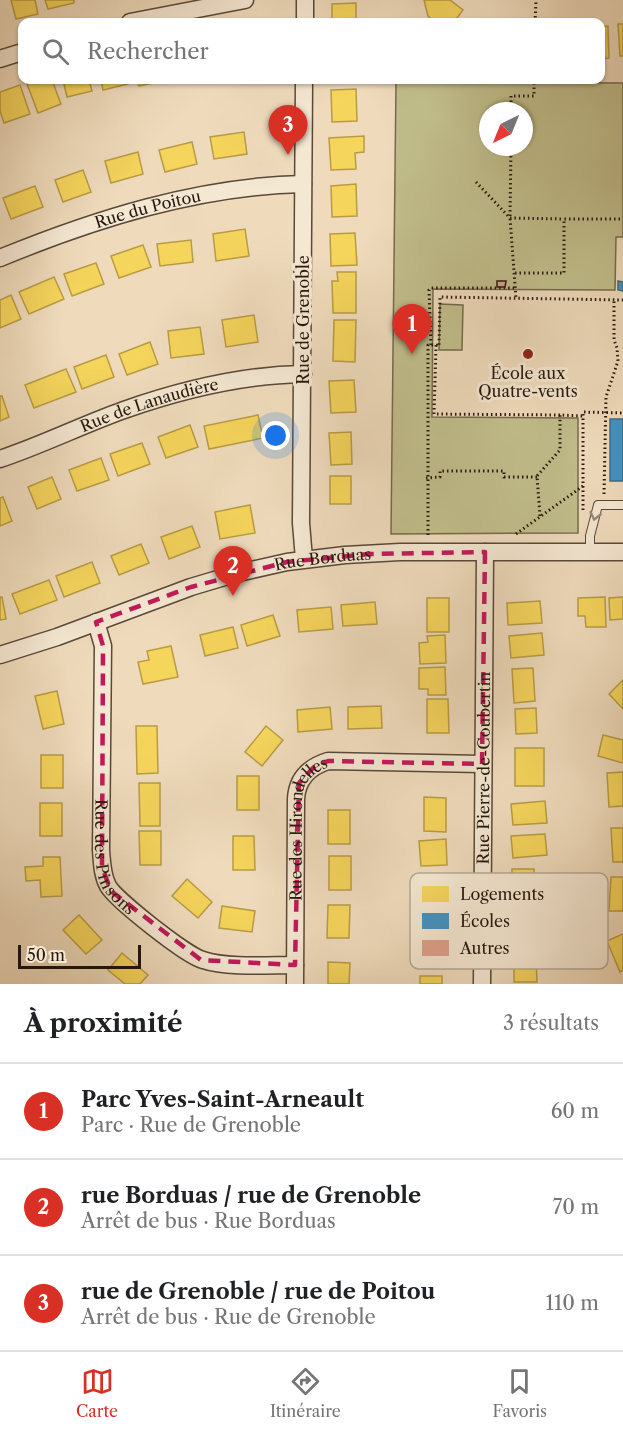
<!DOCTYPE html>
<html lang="fr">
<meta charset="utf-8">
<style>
:root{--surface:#fff;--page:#f6f6f6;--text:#202124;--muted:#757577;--line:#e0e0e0;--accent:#d93025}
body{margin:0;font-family:"Libre Caslon Text",serif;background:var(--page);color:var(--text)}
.compass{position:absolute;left:479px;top:102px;width:54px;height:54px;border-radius:50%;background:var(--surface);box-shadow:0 2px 4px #0004;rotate:223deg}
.scale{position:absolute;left:18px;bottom:15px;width:123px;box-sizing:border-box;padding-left:6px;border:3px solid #26180c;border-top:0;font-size:16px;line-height:21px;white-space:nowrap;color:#26180c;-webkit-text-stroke:4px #f5e8d3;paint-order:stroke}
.you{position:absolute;left:276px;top:436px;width:21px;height:21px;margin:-15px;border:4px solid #fff;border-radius:50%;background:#1a73e8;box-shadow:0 0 0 9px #1a73e833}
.badge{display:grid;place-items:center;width:39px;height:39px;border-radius:50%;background:var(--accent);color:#fff;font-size:20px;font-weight:700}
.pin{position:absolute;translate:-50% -50px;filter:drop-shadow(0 2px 3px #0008)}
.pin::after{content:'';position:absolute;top:32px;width:21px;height:18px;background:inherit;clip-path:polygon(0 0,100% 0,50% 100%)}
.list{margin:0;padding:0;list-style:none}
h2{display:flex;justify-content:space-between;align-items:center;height:78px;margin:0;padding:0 24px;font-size:26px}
h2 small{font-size:20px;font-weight:400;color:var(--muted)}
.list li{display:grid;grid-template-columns:39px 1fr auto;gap:18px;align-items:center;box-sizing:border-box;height:96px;padding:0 24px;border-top:2px solid var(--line)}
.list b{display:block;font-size:22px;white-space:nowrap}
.list p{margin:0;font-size:20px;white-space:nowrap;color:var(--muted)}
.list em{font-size:20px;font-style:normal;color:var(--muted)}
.icon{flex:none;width:33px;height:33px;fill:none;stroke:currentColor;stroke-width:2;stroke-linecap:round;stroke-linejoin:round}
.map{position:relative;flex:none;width:623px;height:984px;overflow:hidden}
.search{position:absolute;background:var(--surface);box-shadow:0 2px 4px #0004;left:18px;right:18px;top:18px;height:66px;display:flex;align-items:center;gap:15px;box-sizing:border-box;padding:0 21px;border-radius:12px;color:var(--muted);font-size:22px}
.sheet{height:366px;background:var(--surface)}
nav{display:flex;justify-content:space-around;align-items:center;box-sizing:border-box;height:84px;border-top:2px solid var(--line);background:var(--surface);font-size:16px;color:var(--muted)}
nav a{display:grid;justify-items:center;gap:3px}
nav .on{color:var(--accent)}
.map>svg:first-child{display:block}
.green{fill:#c1be8c;stroke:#746b4c;stroke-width:1.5;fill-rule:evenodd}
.homes{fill:#f6d55c;stroke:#b89c44;stroke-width:1.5}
.schools{fill:#4393c3;stroke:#3a6e8c;stroke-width:1.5}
.building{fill:#dda28d;stroke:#26180c;stroke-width:1.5}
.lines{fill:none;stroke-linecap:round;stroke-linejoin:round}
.service-casing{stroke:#584938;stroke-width:10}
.minor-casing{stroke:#584938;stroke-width:19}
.path{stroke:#26180c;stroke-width:3;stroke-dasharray:1.5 3;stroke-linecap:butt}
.service{stroke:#f5e8d3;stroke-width:8}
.minor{stroke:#f5e8d3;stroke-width:16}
.oneway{stroke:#988a79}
.marked{fill:none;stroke:#c2185b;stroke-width:4.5;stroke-dasharray:12 8;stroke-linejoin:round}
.poi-dot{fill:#8f2418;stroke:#f5e8d3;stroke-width:2}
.labels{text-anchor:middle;stroke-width:6;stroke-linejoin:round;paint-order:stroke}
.street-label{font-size:16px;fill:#26180c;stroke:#f5e8d3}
.poi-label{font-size:16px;fill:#26180c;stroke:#f5e8d3}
.key{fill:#f5e8d3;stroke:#b7aa97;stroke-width:1.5}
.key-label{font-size:16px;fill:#26180c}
</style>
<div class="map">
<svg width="623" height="984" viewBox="0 0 623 984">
<rect width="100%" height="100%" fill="#efdbbc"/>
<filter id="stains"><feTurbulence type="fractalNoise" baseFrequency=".00333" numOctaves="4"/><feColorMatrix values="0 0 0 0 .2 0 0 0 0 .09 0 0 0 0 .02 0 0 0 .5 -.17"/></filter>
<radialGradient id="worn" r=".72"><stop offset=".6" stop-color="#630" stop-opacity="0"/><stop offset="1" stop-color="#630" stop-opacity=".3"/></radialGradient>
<g class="green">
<path d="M396,82L623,83V237H616L615,290L433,289L432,417L578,418V533L391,534ZM488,111H524V147H488Z"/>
<path d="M440,304L463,305L462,350H439Z"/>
</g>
<g class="homes">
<path d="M11,0H35L38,14L16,19Z"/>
<path d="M45,0H74V3L48,9Z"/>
<path d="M424,0H450L463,10L454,22H434L428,16Z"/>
<path d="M356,3V22H332V4Z"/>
<path d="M618,24H623V56H620Z"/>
<path d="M608,26L609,58L600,59V27Z"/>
<path d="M38,80H52L61,104L38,113L27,84Z"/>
<path d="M63,80H89L92,91L67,97Z"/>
<path d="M101,80H127L128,84L103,90Z"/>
<path d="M138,80H166L139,86Z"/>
<path d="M20,85L30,114L4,123L0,111V92Z"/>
<path d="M356,89L357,121L332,122L331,90Z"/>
<path d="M244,132L247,154L214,159L210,137Z"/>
<path d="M364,136V152L355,153L356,169L331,170L329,138Z"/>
<path d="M192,142L197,164L165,172L159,150Z"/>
<path d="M138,152L143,174L111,183L105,161Z"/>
<path d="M83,170L91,192L63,202L55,180Z"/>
<path d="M356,184L357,216L332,217L331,186Z"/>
<path d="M35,186L43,207L11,219L3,198Z"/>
<path d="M245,229L249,256L216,261L213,234Z"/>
<path d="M355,233L357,265L331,266L330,234Z"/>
<path d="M191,240L193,262L160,266L157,244Z"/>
<path d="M143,245L151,267L119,278L111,256Z"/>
<path d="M96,263L104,284L72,296L64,274Z"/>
<path d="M337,272H356V313H333L332,281H338Z"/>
<path d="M54,277L64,299L29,314L19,292Z"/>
<path d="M11,295L21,319L0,328V300Z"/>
<path d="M254,315L258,342L226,347L222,320Z"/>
<path d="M334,320H356L355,362L333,361Z"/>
<path d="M200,327L204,354L171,358L168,331Z"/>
<path d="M150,342L158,364L127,375L119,354Z"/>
<path d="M106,355L114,377L82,389L74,367Z"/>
<path d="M66,369L76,392L34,408L25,385Z"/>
<path d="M354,380L356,412L331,413L329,381Z"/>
<path d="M0,396H2L9,417L0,421Z"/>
<path d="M258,415L263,438L209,449L204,426Z"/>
<path d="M190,425L198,447L166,458L158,437Z"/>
<path d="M351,432L352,464L331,465L329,433Z"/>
<path d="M142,443L150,464L118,476L110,454Z"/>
<path d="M101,458L109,480L77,491L69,470Z"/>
<rect x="330" y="476" width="21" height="28"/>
<path d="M52,477L61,499L37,509L28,487Z"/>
<path d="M3,497L12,521L0,526V498Z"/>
<path d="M250,505L255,533L220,539L215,512Z"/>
<path d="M192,526L200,547L169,559L161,537Z"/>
<path d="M141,544L149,563L119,575L111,556Z"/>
<path d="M92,562L100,583L64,597L56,576Z"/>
<path d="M49,580L57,600L20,614L12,594Z"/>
<path d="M0,597H2L6,619L0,620Z"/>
<path d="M605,597L606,627H586L585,616H578V598Z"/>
<path d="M623,597V619L610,620L609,598Z"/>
<rect x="427" y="598" width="22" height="34"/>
<path d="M540,601L542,623L508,625L507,603Z"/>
<path d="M375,602L377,624L343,626L341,605Z"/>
<path d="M331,607L333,629L299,632L297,610Z"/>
<path d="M273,615L280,636L247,646L241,625Z"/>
<path d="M233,627L238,648L205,656L200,635Z"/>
<path d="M542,633L544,655L511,658L509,636Z"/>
<path d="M445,635L446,663L420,664L419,643L428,642L427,636Z"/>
<path d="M171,646L178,677L143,684L138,662L149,660L147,651Z"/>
<path d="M445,667L446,695H428V689H419V668Z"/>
<path d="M533,668L535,701L514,703L512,669Z"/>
<path d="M623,680V709L609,694Z"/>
<path d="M57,691L64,724L43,729L35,696Z"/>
<path d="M427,699H448L449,733H427Z"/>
<path d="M381,706L382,728L348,729V707Z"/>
<path d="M330,707L332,729L298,732L297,710Z"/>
<path d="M536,708L537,733L516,734L515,709Z"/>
<path d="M136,726H157L158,773L137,774Z"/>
<path d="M266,726L283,740L262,766L245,752Z"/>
<path d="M603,735L623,740V763L598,756Z"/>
<rect x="515" y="748" width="29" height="38"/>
<rect x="41" y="755" width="22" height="33"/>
<path d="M623,772V806L609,807L607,773Z"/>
<rect x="237" y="776" width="22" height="34"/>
<path d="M139,783H160V826H140Z"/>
<path d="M424,797L446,798V832L424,831Z"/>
<path d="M545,801L547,823L513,825L511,804Z"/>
<rect x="40" y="803" width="22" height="33"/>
<rect x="328" y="810" width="22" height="34"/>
<path d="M611,828H623V862H613Z"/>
<path d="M139,831H161V865H140Z"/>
<path d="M545,834L547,855L513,858L511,836Z"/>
<path d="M233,836H254L255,870H233Z"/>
<path d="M446,839L447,865L421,866L419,841Z"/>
<rect x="329" y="856" width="22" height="34"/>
<path d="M43,857H60L62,896L41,897L40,880L26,881L25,867L43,866Z"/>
<rect x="512" y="869" width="22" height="34"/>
<path d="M611,877H623V911H609Z"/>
<path d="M187,879L212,902L198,918L172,896Z"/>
<path d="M328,905H350L349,938H327Z"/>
<path d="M222,906L255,911L252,932L219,928Z"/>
<path d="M79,915L102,940L86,954L63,930Z"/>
<path d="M623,934V970L620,972L607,941Z"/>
<path d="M122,953L148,975L140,984H125L108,970Z"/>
<path d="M514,954H536L537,982H514Z"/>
<path d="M328,962L350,963L349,984H328Z"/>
<rect x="420" y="976" width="22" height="8"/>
</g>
<g class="schools">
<path d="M618,281L623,282V291L618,290Z"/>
<rect x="610" y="419" width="13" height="62"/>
</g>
<path class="building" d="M497,281H506L505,287H497Z"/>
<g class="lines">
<g class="service-casing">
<path id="service" d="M590,552V536L598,505H623"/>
</g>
<g class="minor-casing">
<g id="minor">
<path d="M130,22L245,0"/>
<path d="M305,22V0"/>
<path d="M0,59L22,52"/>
<path d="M304,80L301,523L304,559"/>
<path id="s1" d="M0,258C95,219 199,186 303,184"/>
<path id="s2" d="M0,459C42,445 82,425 124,410C181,390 242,375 303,374"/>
<path id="s3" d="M96,622L103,646L101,850C102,862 102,875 108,886C116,900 187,956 203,960C227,968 269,965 295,965"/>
<path id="s4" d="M0,655L57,637L191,587L238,573L287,562L345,555L400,552H623"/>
<path id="s5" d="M295,984L296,799C297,779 309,767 328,761L482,764"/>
<path id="s6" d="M482,984L485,552"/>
</g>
</g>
<g class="path">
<path d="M535,22L536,2"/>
<path d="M511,111V96H534V80"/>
<path d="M511,147L510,218L516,298"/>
<path d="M476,182L510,218L564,219"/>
<path d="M515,273H564V219H623"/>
<path d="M431,345L429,290L431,288H515"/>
<path d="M436,345L439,346L440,297L623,300"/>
<path d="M426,478L440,477V471H504V477H537"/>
<path d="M604,494L606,397L618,361L617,348L614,340V300"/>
<path d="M583,510V412L623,413"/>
<path d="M540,516L537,476L560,450V415L583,416"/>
<path d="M516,534L583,486"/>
<path d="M428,535V345H436L434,414L560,415"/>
</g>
<use href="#service" class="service"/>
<use href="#minor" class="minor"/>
</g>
<defs><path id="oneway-chevron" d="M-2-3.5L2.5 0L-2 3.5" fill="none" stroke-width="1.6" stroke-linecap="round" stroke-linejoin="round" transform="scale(1.5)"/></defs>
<use class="oneway" href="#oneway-chevron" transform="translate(595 516) rotate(103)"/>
<path class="marked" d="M485,552L482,764L328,761L314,767L299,783L295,965L201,960L111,891L102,867L103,646L96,622L191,587L287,562L369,554Z"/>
<circle class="poi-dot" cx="528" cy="354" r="6"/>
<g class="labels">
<g class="street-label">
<text dy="6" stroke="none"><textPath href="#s1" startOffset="156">Rue du Poitou</textPath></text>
<text transform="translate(303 320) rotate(-90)" y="6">Rue de Grenoble</text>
<text dy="6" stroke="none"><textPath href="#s2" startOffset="159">Rue de Lanaudière</textPath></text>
<text dy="6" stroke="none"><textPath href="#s4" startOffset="338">Rue Borduas</textPath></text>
<text dy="6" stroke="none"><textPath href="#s6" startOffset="216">Rue Pierre-de-Coubertin</textPath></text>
<text dy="6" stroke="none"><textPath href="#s5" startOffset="160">Rue des Hirondelles</textPath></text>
<text dy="6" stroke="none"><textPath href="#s3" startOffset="240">Rue des Pinsons</textPath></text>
</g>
<g class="poi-label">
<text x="528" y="379">École aux<tspan x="528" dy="18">Quatre-vents</tspan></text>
</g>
</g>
<rect x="410" y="873" width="198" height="96" rx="9" class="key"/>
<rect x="422" y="886" width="27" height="16" fill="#f6d55c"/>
<rect x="422" y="913" width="27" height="16" fill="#4393c3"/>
<rect x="422" y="940" width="27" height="16" fill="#dda28d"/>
<g class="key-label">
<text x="460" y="900">Logements</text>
<text x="460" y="927">Écoles</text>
<text x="460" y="954">Autres</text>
</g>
<rect width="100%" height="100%" filter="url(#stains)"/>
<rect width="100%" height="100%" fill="url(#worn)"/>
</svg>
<svg class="compass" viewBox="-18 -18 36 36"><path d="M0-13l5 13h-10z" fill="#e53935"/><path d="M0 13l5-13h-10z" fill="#757577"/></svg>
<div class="scale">50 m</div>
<div class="you"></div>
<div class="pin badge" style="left:412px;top:354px">1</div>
<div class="pin badge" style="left:233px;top:596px">2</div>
<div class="pin badge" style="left:288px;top:155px">3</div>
<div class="search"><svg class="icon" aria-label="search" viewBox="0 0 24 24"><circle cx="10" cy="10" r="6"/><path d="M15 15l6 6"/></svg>Rechercher</div>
</div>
<section class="sheet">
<h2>À proximité<small>3 résultats</small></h2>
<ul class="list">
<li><span class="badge">1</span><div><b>Parc Yves-Saint-Arneault</b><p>Parc · Rue de Grenoble</p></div><em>60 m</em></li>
<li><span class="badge">2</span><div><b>rue Borduas / rue de Grenoble</b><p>Arrêt de bus · Rue Borduas</p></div><em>70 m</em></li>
<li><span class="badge">3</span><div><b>rue de Grenoble / rue de Poitou</b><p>Arrêt de bus · Rue de Grenoble</p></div><em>110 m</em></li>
</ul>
</section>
<nav>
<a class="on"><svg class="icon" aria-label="map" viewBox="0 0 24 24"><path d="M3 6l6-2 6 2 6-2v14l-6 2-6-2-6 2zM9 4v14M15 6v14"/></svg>Carte</a>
<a><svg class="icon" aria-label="directions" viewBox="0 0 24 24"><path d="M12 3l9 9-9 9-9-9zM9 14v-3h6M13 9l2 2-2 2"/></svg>Itinéraire</a>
<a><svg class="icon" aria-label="saved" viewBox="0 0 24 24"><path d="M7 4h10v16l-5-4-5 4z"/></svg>Favoris</a>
</nav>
